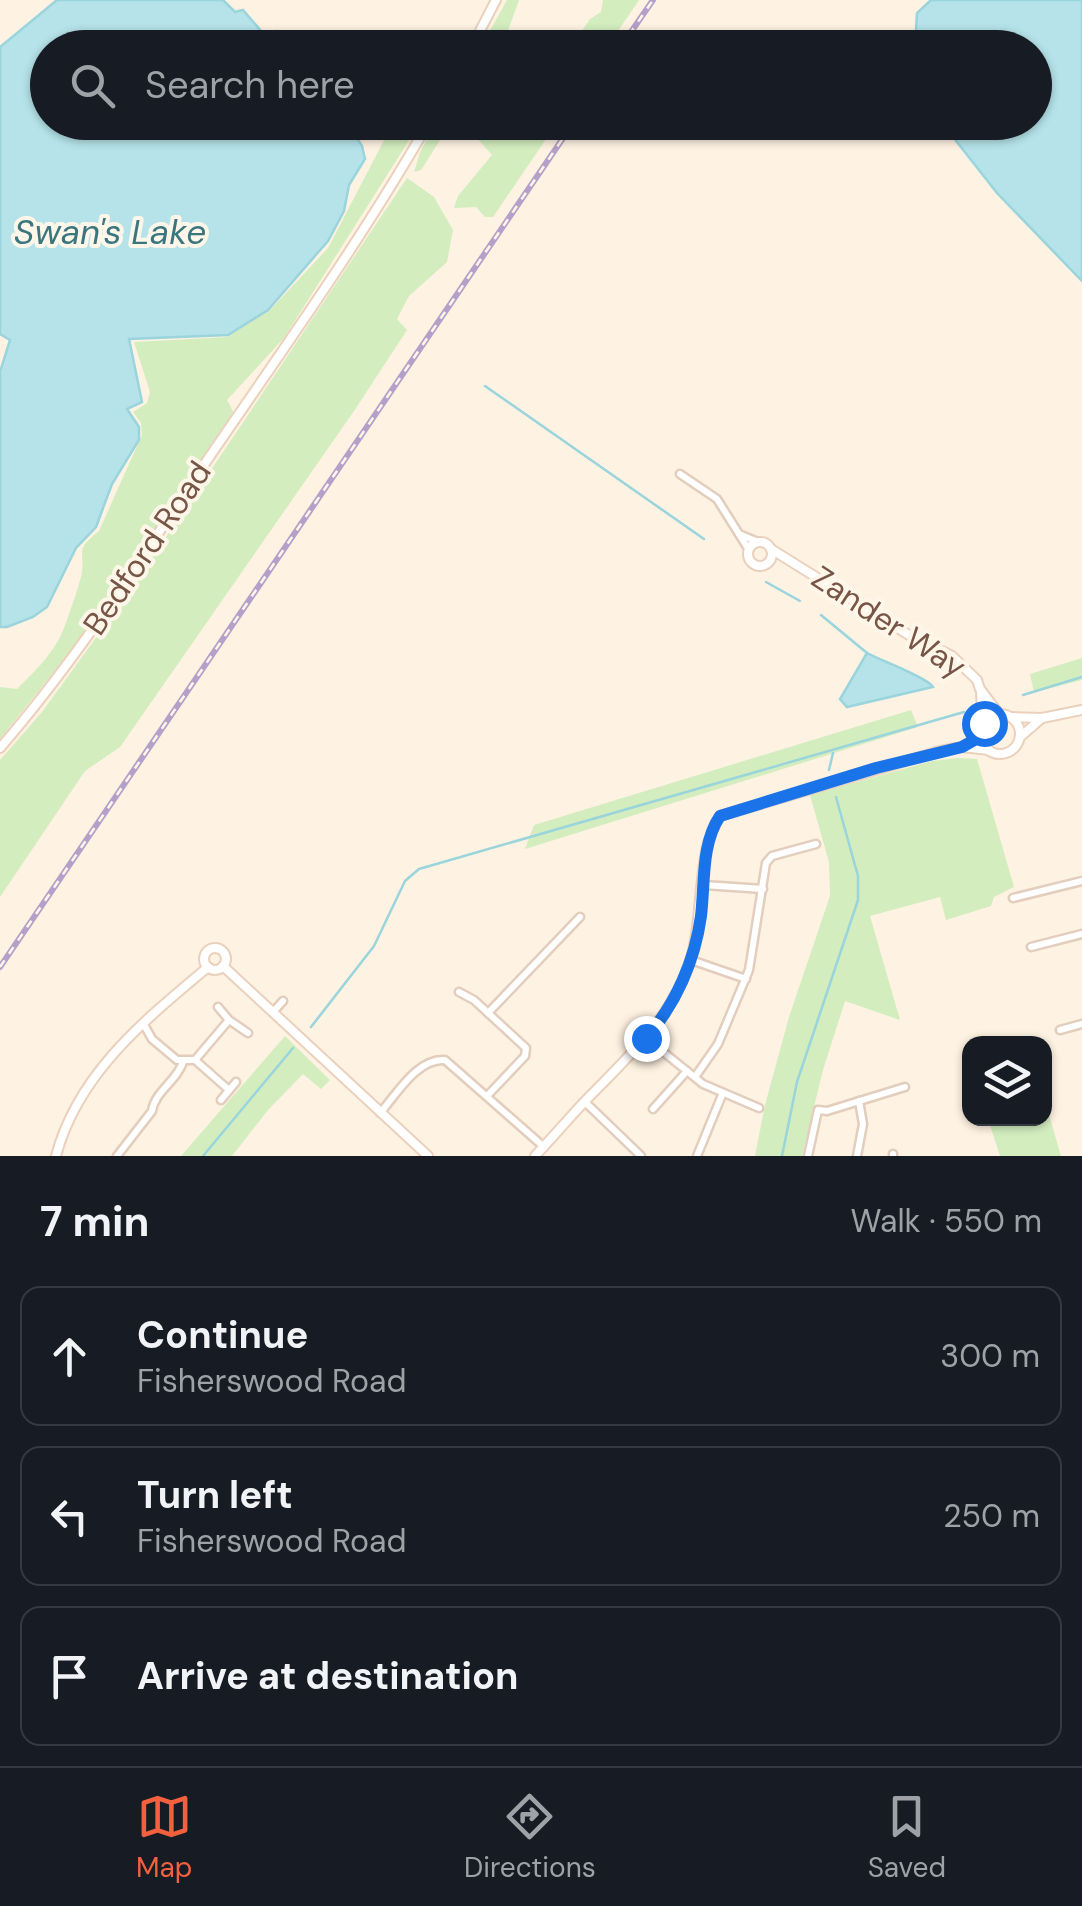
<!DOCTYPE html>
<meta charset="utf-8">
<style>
:root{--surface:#171b24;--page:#242831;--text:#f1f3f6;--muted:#9ea1a6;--line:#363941;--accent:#f2603d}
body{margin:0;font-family:"DM Sans",sans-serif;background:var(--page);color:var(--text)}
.controls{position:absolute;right:30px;bottom:30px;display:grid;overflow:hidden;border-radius:20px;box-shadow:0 2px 8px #0004}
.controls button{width:90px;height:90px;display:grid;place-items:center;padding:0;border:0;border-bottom:2px solid var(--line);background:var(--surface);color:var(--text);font:50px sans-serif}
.stop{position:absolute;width:30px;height:30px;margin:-22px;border:8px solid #1a73e8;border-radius:50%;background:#fff}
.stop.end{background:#1a73e8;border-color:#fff;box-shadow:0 2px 10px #0008}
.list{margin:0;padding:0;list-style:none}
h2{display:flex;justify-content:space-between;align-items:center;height:130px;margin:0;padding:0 40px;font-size:42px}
h2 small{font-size:32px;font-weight:400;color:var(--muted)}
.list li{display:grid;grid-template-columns:65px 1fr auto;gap:30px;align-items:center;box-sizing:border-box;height:140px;margin:0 20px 20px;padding:0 20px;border:2px solid var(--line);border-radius:20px}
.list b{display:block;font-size:38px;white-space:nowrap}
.list p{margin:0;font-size:32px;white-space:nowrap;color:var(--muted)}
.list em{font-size:32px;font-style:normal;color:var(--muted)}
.icon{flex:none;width:55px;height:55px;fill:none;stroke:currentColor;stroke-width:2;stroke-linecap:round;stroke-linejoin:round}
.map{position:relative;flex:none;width:1082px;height:1156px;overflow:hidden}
.search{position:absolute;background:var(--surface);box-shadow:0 2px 8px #0004;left:30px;right:30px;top:30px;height:110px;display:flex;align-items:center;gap:25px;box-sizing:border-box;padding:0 35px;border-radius:55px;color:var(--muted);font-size:38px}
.sheet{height:610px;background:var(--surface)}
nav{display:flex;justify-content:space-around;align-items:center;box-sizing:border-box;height:140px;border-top:2px solid var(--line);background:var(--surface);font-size:28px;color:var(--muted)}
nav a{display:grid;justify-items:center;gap:5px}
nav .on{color:var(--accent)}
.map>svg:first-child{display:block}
.green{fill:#d3edbf}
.water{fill:#b5e3e9;stroke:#9ad4dc;stroke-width:2.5}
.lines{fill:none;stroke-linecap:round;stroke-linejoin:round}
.stream{stroke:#9ad4dc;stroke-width:2.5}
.street-casing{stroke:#e3cebd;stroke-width:11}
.secondary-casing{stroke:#ebd1bc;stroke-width:12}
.street{stroke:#fff;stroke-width:6}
.secondary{stroke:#fff;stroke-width:8}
.rail-casing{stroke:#b4a0c8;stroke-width:6}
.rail{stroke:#fff6ea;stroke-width:2.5;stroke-dasharray:8;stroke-linecap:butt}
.route{stroke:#1a73e8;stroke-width:12}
.labels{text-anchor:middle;stroke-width:8;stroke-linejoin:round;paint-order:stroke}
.street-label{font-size:32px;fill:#785646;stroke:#fff6ea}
.water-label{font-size:35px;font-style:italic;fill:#39767e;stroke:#fff6ea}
</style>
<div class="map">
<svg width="1082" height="1156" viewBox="0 0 1082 1156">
<rect width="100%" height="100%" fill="#fef2e2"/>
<g class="green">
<path d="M507,0H519L502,47H481Z"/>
<path d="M603,0H639L607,47H571L590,19L601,12Z"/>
<path d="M393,123H420L284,338L227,400L234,413L89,628L0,739V687L17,689C33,673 53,654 62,633C66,624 81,581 82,572C84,547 76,550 99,531L142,435L141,423L133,412L147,403L150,392L134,342L227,337L270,310L328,248Z"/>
<path d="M436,123H457L447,129L421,170L414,172L420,152Z"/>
<path d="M482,123H557L493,217H485L476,207L454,208L458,196L492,155L477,138Z"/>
<path d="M407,178L434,197L453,230L447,262L409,296L397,319L407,330L354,411L120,747L85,771L0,897V760L42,712L127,595Z"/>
<path d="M1082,658V680L1034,692L1030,674Z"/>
<path d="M911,710L918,727L525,849L534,825Z"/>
<path d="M957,758L977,759L1014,887L994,897L991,906L946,920L940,897L870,916L900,1020L845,1001L823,1070L802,1156H755L765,1105L789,1017L830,896L829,862L810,795L932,761Z"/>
<path d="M285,1036L330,1080L321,1089L303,1074L268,1110L232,1156H181Z"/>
<path d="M1045,1101L1061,1156H1000L988,1119L1044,1118Z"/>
</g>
<g class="water">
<path d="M57,0H223L235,12L243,10L262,32L278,31L300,38L306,47L48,48V122L347,123L362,146L365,159L349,185L344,211L328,241L268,310L228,335L129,339L142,402L127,409L139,427V440L112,484L96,527L76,548L47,607L33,617L7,627H0V372L10,340L0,334V47Z"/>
<path d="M931,0H1082V281L997,193L942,123L1034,122V48L915,47L917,13Z"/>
<path d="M867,653C882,661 928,678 933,687L847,707L840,699Z"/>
</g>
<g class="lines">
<g class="stream">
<path d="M485,386L704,539"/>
<path d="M766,582L800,601"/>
<path d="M821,615L867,653"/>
<path d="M1023,695L1082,677"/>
<path d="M829,770L833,753"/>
<path d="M311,1027L374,946L405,881L419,869L964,712"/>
<path d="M203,1156L293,1048"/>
<path d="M782,1156L797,1082L858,900V876L836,797"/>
</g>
<g class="street-casing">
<g id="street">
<path d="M680,474L717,499L749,550"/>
<path d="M739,534L758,542"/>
<path d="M704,885L763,889"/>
<path d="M1013,898L1082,881"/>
<path d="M1031,947L1082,934"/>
<path d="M691,960L746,979"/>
<path d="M459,992L474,1000L526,1048L525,1056L488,1095"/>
<path d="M273,1012L283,1001"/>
<path d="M488,1013L580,917"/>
<path d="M229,1020L248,1033"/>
<path d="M143,1023L152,1039L177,1060H195L229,1020L218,1007"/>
<path d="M1060,1030L1082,1024"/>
<path d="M646,1038L703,1084L759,1108"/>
<path d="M195,1060L229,1090"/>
<path d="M695,1077L718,1044L749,970L766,863L772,856L816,844"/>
<path d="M221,1100L236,1082"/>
<path d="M585,1102L641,1156"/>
<path d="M653,1109L687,1071"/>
<path d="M380,1113C397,1094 417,1058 445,1060L544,1147"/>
<path d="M117,1156L152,1111C155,1091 177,1081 183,1062"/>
<path d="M697,1156L722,1095"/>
<path d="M808,1156L818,1110L827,1111L905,1087"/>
<path d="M857,1156L863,1124L859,1101"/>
<path d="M893,1156V1154"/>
</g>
</g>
<g class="secondary-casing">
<g id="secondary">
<path d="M471,48L496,0"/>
<circle cx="760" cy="554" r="12"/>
<path d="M771,549L909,635L952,656L977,680L980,689L999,714"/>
<path d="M981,694L983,723"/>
<circle cx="1000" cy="734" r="20"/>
<path d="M1012,717L1042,718L1082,710"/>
<path d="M1020,737L1042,718"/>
<path d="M0,748C78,658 142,557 208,459C284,348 362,239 429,122"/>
<circle cx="215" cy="959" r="11"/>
<path d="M223,966L428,1156"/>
<path d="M56,1156C78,1073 145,1020 208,967"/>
<path d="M535,1156C553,1137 569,1118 587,1099C628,1057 674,1016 691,958C704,915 696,851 720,816L940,751L962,747L989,750"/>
</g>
</g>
<use href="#street" class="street"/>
<use href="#secondary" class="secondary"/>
<g class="rail-casing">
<g id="rail">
<path d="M620,48L653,0"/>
<path d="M0,967L574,122"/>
</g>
</g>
<use href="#rail" class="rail"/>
</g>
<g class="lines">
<path class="route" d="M646,1038C676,1004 695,960 701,916C705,883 701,844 720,816L876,768L962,747L976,739L984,723"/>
</g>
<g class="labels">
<g class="street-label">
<text transform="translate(147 548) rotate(-56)" y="11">Bedford Road</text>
<text transform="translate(889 622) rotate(33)" y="11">Zander Way</text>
</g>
<g class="water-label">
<text x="110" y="244">Swan's Lake</text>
</g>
</g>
</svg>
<div class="controls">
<button><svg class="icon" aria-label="layers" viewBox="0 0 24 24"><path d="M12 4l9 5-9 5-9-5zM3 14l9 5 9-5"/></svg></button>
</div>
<div class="stop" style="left:984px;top:723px"></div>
<div class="stop end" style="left:646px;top:1038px"></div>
<div class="search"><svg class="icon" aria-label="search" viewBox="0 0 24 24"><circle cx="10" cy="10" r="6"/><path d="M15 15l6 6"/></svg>Search here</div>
</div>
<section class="sheet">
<h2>7 min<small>Walk · 550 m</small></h2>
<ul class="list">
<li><svg class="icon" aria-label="ahead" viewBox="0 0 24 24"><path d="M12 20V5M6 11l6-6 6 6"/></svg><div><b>Continue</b><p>Fisherswood Road</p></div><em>300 m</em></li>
<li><svg class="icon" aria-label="left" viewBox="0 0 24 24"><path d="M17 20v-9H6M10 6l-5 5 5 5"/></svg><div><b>Turn left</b><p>Fisherswood Road</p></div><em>250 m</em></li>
<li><svg class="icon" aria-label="arrive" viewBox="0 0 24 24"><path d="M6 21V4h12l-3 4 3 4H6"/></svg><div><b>Arrive at destination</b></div></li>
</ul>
</section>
<nav>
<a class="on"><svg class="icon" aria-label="map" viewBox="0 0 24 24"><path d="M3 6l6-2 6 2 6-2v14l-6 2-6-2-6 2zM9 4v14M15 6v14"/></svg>Map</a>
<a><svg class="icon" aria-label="directions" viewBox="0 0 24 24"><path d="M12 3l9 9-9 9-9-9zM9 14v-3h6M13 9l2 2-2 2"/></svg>Directions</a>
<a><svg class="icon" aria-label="saved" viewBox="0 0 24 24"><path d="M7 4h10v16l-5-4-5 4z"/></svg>Saved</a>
</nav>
